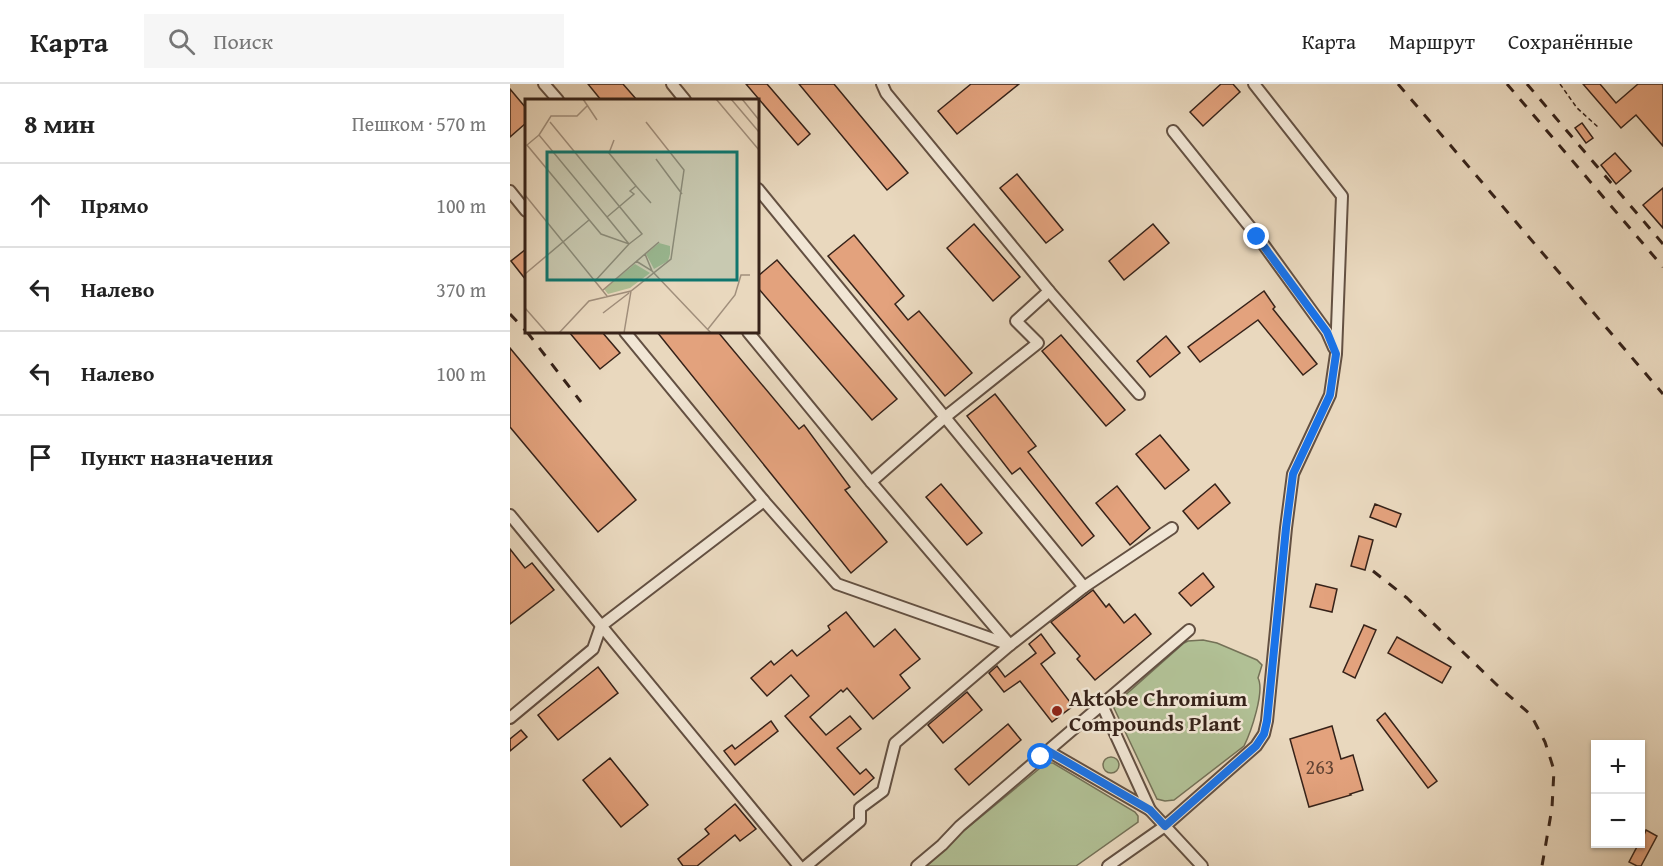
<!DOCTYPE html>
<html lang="ru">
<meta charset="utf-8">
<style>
:root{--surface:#fff;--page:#f6f6f6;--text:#222;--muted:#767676;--line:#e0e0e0}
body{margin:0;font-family:"Gentium Book Plus",serif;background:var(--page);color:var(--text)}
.controls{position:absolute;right:18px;bottom:18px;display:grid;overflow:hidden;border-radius:0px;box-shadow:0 2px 4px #0004}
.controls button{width:54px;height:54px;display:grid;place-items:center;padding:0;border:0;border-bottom:2px solid var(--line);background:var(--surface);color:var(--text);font:30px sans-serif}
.stop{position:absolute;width:18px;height:18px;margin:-14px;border:4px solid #1a73e8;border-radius:50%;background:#fff}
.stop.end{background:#1a73e8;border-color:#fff;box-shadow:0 2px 6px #0008}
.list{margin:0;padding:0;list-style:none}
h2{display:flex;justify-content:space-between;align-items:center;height:78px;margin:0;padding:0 24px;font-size:26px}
h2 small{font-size:20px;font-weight:400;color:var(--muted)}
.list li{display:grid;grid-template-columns:39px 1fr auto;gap:18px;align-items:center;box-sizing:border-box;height:84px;padding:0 24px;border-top:2px solid var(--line)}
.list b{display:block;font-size:22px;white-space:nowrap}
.list em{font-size:20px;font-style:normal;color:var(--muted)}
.icon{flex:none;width:33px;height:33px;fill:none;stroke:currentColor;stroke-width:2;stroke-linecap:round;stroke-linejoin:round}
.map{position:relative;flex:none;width:1153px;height:782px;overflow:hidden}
header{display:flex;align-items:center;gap:36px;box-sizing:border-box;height:84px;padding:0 30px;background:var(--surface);border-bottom:2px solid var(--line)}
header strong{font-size:28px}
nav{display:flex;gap:33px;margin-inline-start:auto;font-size:21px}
.search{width:420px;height:54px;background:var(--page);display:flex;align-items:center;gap:15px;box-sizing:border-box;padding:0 21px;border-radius:0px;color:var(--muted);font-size:22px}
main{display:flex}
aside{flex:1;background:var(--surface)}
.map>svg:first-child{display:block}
.green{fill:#b1c095;stroke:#747157;stroke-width:1.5}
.building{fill:#e3a27d;stroke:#362219;stroke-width:1.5}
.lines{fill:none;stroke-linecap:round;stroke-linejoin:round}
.minor-casing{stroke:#635042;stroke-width:14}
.path{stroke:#362219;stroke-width:1.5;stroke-dasharray:4.5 3;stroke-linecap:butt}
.minor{stroke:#f1e6d5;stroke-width:10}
.rail{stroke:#362219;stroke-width:3;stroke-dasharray:10 10;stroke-linecap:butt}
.route{stroke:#1a73e8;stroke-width:8}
.poi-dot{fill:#8f2418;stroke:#f1e6d5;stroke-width:2}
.labels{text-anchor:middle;stroke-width:5;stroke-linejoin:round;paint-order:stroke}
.number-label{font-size:20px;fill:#614232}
.poi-label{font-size:22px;font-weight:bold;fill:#362219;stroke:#f1e6d5;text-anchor:start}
.inset-road{fill:none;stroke:#a18f7c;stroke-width:1.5}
.view{fill:#0f766e;fill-opacity:0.15;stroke:#0f766e;stroke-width:3}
.inset-edge{fill:none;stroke:#362219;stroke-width:3}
</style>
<header>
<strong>Карта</strong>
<div class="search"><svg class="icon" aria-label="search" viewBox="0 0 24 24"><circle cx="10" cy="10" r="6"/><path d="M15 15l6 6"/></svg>Поиск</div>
<nav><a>Карта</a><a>Маршрут</a><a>Сохранённые</a></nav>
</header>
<main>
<aside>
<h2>8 мин<small>Пешком · 570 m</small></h2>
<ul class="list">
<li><svg class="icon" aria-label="ahead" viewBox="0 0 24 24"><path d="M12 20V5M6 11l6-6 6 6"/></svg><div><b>Прямо</b></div><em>100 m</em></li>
<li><svg class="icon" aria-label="left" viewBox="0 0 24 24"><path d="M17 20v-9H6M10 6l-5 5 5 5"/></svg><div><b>Налево</b></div><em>370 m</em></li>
<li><svg class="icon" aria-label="left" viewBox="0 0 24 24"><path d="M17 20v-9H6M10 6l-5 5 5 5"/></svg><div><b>Налево</b></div><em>100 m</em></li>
<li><svg class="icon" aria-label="arrive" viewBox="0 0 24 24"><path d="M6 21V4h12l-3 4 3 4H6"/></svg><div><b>Пункт назначения</b></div></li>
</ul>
</aside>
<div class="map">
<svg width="1153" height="782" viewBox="0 0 1153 782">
<rect width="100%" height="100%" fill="#e9d8be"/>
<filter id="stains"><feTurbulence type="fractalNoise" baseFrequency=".00333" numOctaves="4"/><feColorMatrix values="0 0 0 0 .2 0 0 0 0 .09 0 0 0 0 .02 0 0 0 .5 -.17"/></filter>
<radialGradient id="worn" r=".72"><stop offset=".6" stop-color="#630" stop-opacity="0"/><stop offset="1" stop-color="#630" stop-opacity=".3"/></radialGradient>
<g class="green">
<path d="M693,556L707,559L747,576L752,581L748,594C755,607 741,648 734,662L664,716L655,717L647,715L603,622L674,559L678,557Z"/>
<circle cx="601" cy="681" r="8"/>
<path d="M539,679H543L625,728L628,732V738L566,782H411L535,680Z"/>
</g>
<g class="building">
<path d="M78,0H113L127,16H91Z"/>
<path d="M236,0H257L300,50L288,61Z"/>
<path d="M289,0H324L398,89L377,106Z"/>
<path d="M461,0H509L447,50L428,27Z"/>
<path d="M711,0H723L730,8L693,42L680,28Z"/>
<path d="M1073,0H1090L1106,19L1128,0H1153V62L1126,31L1111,44Z"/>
<path d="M0,5L16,24V39L0,53Z"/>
<path d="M1072,39L1083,54L1076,59L1065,44Z"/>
<path d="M1105,69L1121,87L1106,100L1091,81Z"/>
<path d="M507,90L553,146L536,159L490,104Z"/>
<path d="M1153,104V144L1133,121Z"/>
<path d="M464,140L510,193L483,217L437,164Z"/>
<path d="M643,140L659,159L614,196L599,177Z"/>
<path d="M344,151L394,212L385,220L398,236L409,227L462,289L435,312L318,172Z"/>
<path d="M16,165V196L1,177Z"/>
<path d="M267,176L387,315L362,336L248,204V192Z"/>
<path d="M754,207L765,223L763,225L807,280L793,291L748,236L690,278L678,263Z"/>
<path d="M59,248H92L110,269L90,285Z"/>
<path d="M147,248H208L289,345L294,341L340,403L335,406L377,458L341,489Z"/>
<path d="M551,251L615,326L596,342L532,267Z"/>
<path d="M656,252L670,269L640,293L627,277Z"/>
<path d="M0,264L126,416L88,448L0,343Z"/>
<path d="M485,310L526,362L518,368L584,452L572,462L510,384L502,390L457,332Z"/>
<path d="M650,351L679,386L655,405L626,370Z"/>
<path d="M431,400L472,449L457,461L416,413Z"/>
<path d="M705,400L720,419L688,445L673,427Z"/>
<path d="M607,402L640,444L620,461L586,419Z"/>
<path d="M865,420L891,430L886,443L860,433Z"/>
<path d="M849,452L863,456L855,486L841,482Z"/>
<path d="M0,465L15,484L22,479L44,506L0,540Z"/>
<path d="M693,489L704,503L681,522L669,509Z"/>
<path d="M806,500L827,505L822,528L800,523Z"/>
<path d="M583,506L596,523L599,520L614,539L625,530L641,550L585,596L567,575L570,572L541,538Z"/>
<path d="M336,528L364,563L385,545L410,575L390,591L400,604L363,635L337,604L333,608L331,606L300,633L316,651L340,632L351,645L327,664L350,690L356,685L364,694L344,711L275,632L299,612L281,591L257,612L241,594L261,577L264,581L282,566L287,572L320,546L318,542Z"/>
<path d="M854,541L866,546L845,594L833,588Z"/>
<path d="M531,550L545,569L531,580L563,622L542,638L510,597L494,608L479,589L487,582L495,593L526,569L519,560Z"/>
<path d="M887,553L941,583L932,599L878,569Z"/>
<path d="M88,583L108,609L48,656L28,631Z"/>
<path d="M457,608L472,626L433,659L418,641Z"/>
<path d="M875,629L927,697L918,704L867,636Z"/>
<path d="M261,637L268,647L225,681L214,667L222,661L225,665Z"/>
<path d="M498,640L511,656L459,701L445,685Z"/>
<path d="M822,642L831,675L843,671L853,706L840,710L841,711L799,723L780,655Z"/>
<path d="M11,646L17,653L0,667V655Z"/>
<path d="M100,674L138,721L111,743L73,696Z"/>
<path d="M225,720L246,745L230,757L225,751L187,782H173L168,775L199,750L195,745Z"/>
<path d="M1136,746L1147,752L1131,782H1127L1119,778L1129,759H1131Z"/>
</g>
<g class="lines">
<g class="minor-casing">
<g id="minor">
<path d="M34,0L48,16"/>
<path d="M162,0L175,16"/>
<path d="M663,47L748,153L817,248L824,264"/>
<path d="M0,107L16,127"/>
<path d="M539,207L629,310"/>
<path d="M115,248L254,417L327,500L500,561L574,503L248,105"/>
<path d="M238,248L361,398"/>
<path d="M0,431L289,782"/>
<path d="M574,503L662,444"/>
<path d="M0,634L83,565L91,542L254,417"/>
<path d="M538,667L640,726L592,621"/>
<path d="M640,726L692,782"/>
<path d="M296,782L350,737V724L373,707L385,659L500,561L361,398L434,334L528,259L506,237L539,207L376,9L372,0"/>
<path d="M407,782L432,761L450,742L679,546"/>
<path d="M598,782L655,742L746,662L754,650L757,637L776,444L783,390L820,311L826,270L832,112L744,0"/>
</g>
</g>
<path class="path" d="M1050,0L1067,24L1088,43"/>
<use href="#minor" class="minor"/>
<g class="rail">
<path d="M888,0L1153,310"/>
<path d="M997,0L1153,183"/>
<path d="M1017,0L1153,160"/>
<path d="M0,230L16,247"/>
<path d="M17,248L71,318"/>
<path d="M863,487L897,514L987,601L1021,631L1035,658L1044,686L1042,724L1032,782"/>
</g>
</g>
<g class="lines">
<path class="route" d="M531,673L538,667L640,726L655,742L746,662L754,650L757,637L776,444L783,390L820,311L826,270L817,248L747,153"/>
</g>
<circle class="poi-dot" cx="547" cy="627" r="6"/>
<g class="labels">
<g class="number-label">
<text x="810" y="690">263</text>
</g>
<g class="poi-label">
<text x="559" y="622">Aktobe Chromium<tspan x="559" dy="25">Compounds Plant</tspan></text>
</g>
</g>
<g transform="translate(15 15)">
<rect width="234" height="234" fill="#e9d8be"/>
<path d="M134,144L145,147V155L143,162L129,170L121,155ZM110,165L125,174L105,189L83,195L79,190Z" fill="#b1c095"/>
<path class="inset-road" d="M58,0L72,21M191,0L234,51M206,0L234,33M217,0L234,21M63,6L52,17H26L14,36L82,118M14,36L2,46L76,135L104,145L117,135L25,23M131,60L157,95M111,87L126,104M0,96L82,197M111,162L127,172L120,155M127,172L186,234M0,175L64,121M70,182L104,145L82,118L109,95L105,92L111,87L84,54L89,41M78,191L134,143M0,209L22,234M78,214L104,194M183,230L210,196L216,176H225M34,234L64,202L106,192L146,160L159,71L121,23M99,234L106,192"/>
<path class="view" d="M22,53H212V181H22Z"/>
<rect width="234" height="234" class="inset-edge"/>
</g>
<rect width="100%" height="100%" filter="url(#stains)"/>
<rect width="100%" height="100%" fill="url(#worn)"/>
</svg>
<div class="controls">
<button>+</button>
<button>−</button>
</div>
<div class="stop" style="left:531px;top:673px"></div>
<div class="stop end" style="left:747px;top:153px"></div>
</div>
</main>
